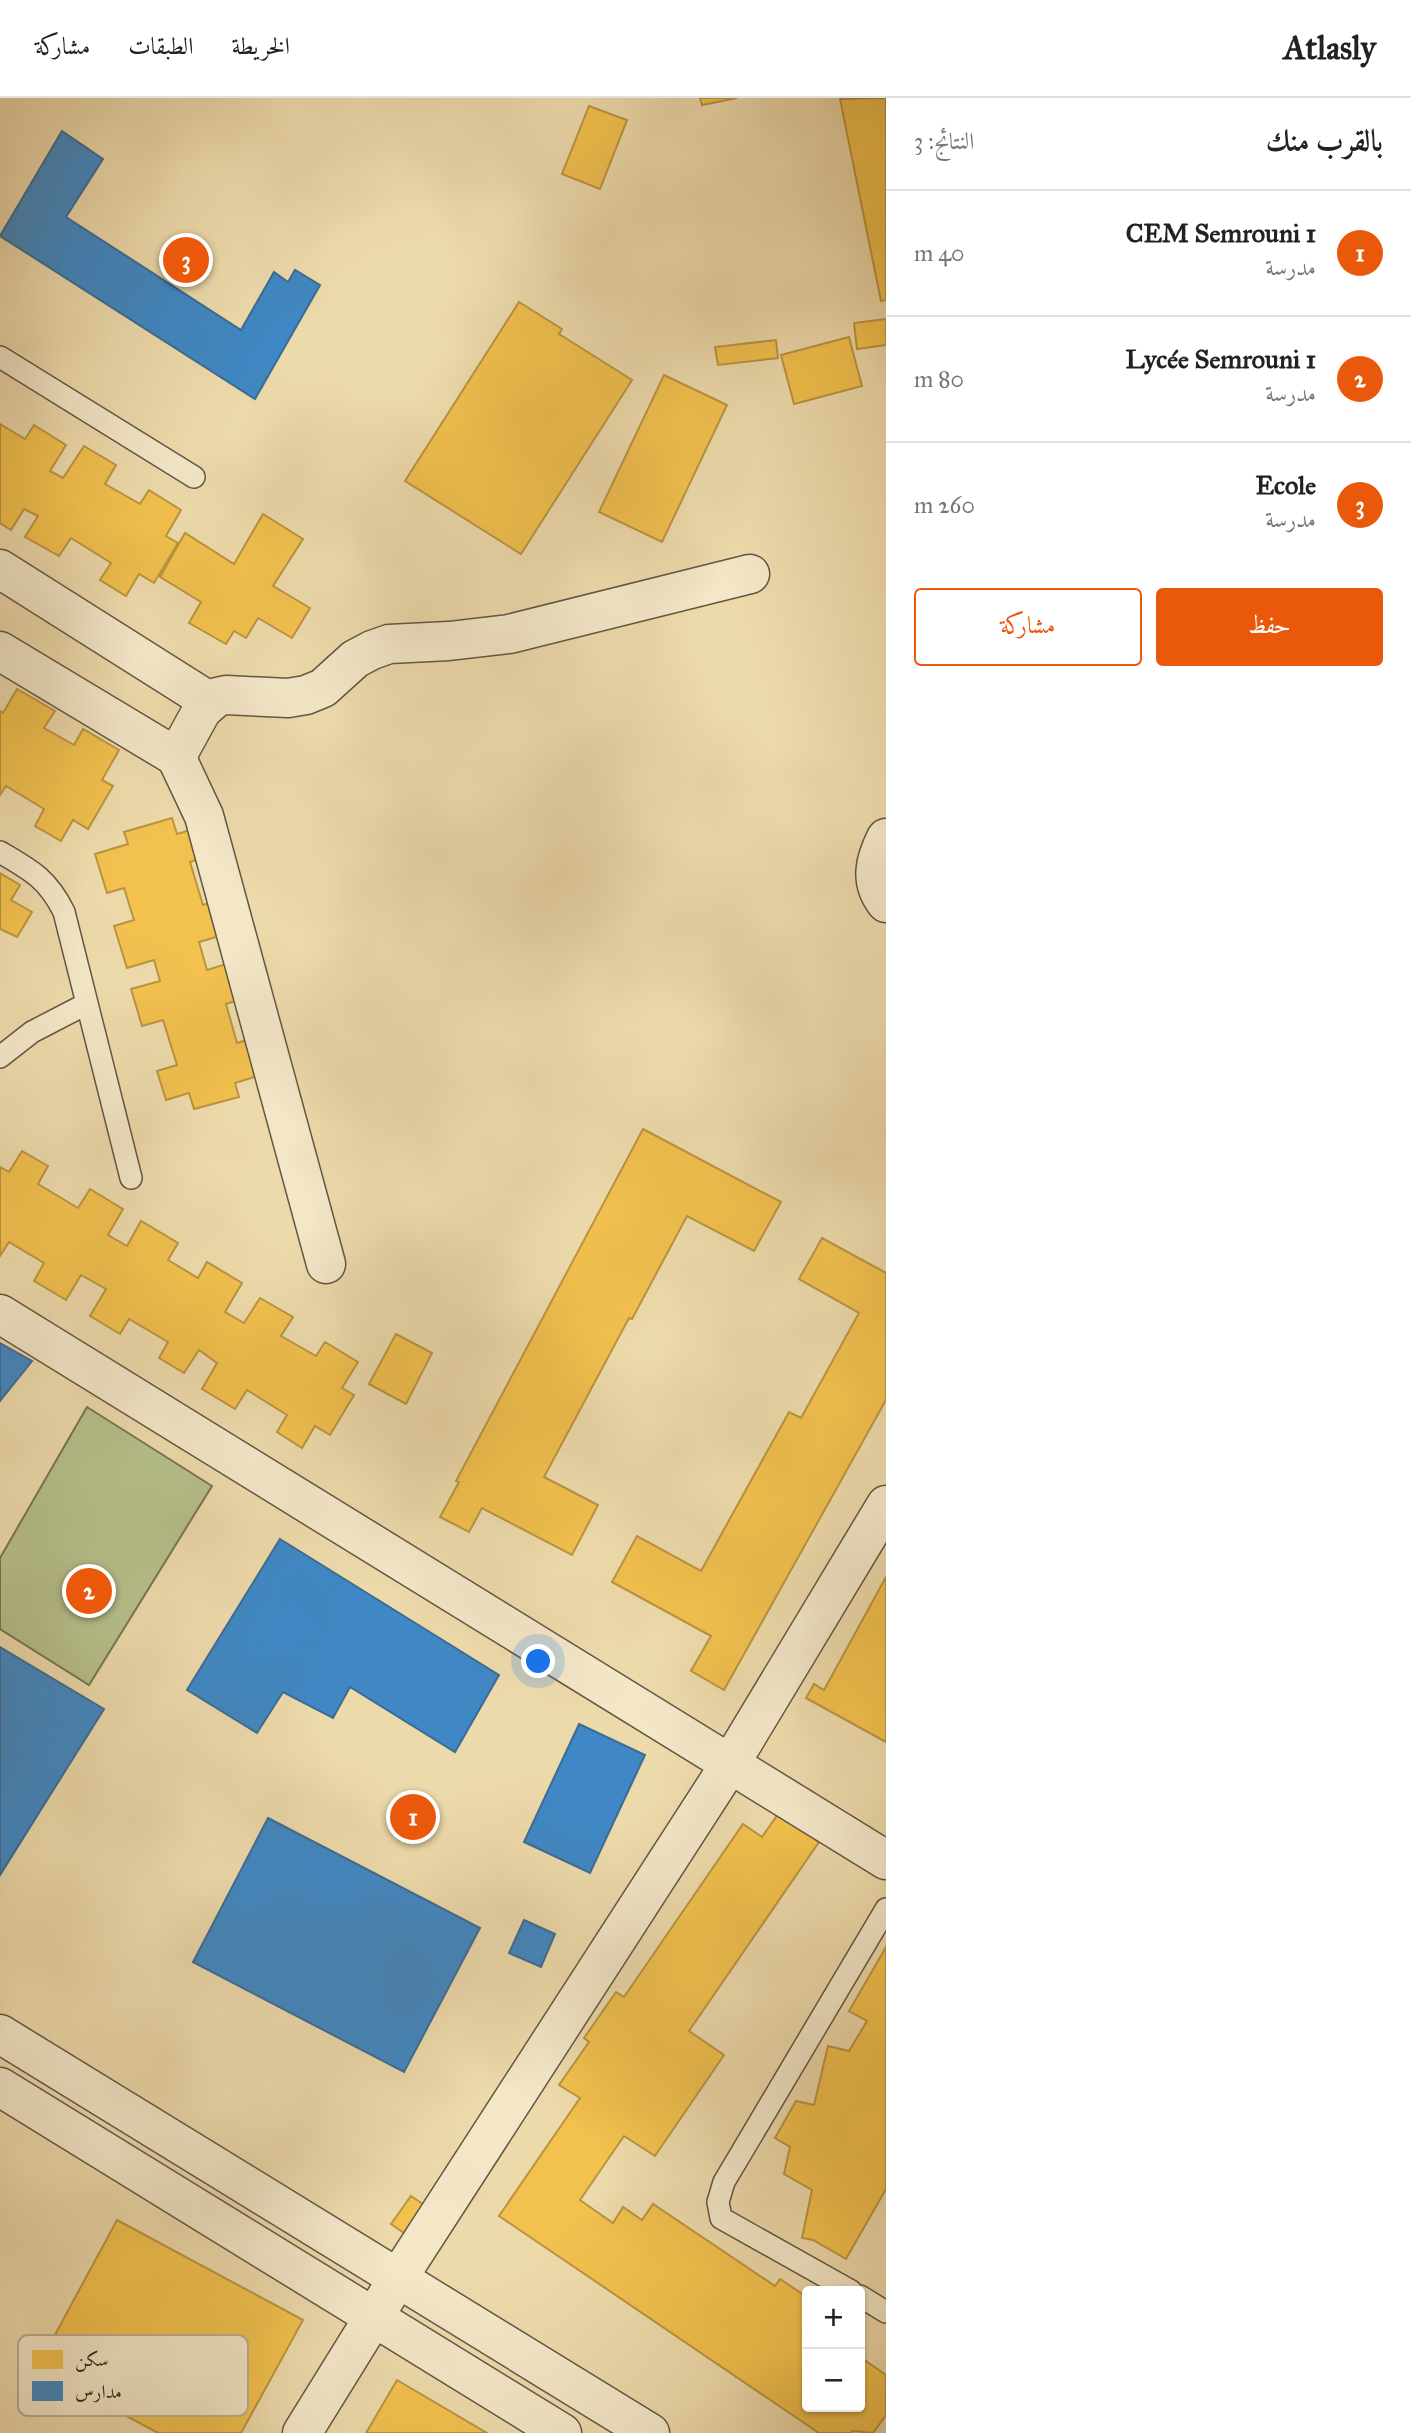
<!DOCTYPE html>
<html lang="ar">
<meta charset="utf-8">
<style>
:root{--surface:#fff;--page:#f6f6f6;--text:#222;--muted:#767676;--line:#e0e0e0;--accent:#ea580c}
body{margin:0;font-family:"IM FELL Great Primer",Amiri,serif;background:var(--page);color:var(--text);direction:rtl}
.controls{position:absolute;right:21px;bottom:21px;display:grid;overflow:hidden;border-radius:7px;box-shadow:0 2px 5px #0004}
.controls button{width:63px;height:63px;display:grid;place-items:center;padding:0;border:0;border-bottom:2px solid var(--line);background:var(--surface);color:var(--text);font:35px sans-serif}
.you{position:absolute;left:539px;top:1564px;width:24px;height:24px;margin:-18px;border:5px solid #fff;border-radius:50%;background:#1a73e8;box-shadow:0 0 0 10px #1a73e833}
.badge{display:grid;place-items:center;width:46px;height:46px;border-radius:50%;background:var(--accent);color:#fff;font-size:23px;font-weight:700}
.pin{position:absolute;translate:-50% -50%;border:4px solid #fff;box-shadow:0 2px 7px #0006}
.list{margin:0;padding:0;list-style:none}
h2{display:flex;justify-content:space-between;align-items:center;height:91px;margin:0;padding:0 28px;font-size:30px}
h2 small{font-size:23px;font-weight:400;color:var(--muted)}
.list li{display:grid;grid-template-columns:46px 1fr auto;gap:21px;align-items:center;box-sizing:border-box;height:126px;padding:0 28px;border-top:2px solid var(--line)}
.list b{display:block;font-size:26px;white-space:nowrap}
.list p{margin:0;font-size:23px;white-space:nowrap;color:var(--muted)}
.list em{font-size:23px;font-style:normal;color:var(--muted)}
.actions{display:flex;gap:14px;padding:21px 28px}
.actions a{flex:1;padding:16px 0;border:2px solid var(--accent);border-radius:7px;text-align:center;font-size:24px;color:var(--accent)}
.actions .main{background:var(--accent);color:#fff}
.map{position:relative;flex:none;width:886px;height:2335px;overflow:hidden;direction:ltr}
header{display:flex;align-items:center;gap:42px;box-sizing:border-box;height:98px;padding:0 35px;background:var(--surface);border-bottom:2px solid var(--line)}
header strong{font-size:33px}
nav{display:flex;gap:38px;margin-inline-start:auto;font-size:24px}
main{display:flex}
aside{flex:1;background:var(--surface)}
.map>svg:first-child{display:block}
.green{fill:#b6c08b;stroke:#767556;stroke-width:2}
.homes{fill:#f2c14e;stroke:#ba9440;stroke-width:2}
.schools{fill:#3f88c5;stroke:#3c6c94;stroke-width:2}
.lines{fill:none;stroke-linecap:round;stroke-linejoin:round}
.service-casing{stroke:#645644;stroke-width:24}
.minor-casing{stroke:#645644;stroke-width:41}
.tertiary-casing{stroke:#645644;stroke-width:41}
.service{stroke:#f3e7c8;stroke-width:21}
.minor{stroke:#f3e7c8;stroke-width:38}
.tertiary{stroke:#f3e7c8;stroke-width:38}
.key{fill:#f3e7c8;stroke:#baae96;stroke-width:2}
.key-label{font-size:19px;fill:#362a21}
</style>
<header>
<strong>Atlasly</strong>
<nav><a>الخريطة</a><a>الطبقات</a><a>مشاركة</a></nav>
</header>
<main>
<aside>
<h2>بالقرب منك<small>النتائج: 3</small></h2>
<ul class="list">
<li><span class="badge">1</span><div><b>CEM Semrouni 1</b><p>مدرسة</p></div><em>40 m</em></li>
<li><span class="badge">2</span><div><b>Lycée Semrouni 1</b><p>مدرسة</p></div><em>80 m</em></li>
<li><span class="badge">3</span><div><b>Ecole</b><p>مدرسة</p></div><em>260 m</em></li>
</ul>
<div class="actions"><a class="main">حفظ</a><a>مشاركة</a></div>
</aside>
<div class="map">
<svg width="886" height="2335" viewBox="0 0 886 2335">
<rect width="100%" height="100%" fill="#eddaab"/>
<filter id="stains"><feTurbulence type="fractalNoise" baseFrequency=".00286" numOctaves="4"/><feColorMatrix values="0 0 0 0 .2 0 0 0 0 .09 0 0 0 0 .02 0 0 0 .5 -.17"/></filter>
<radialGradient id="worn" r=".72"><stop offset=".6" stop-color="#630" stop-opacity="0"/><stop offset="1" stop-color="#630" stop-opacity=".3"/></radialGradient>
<path class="green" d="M87,1309L212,1388L89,1587L0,1531V1460Z"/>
<g class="homes">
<path d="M700,0H737L702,7Z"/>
<path d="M886,0V202L881,203L840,1Z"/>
<path d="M589,8L627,22L600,91L562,76Z"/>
<path d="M519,204L562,231L559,236L632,282L521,456L405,383Z"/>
<path d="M886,221V247L857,251L854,225Z"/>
<path d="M849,239L862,288L794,306L781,257Z"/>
<path d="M776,242L778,260L718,267L715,249Z"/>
<path d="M664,277L727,307L662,444L599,414Z"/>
<path d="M0,326L25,341L34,327L66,347L50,373L63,380L84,348L116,367L105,386L140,406L149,392L181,412L166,438L178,445L154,485L139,476L126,498L100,482L111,465L71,440L59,458L25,439L38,418L24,411L11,432L0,425Z"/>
<path d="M263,416L303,441L273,488L310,510L292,540L258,520L246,540L234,533L226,546L189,525L201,504L160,479L185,435L234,466Z"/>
<path d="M17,591L55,613L44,630L74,647L83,631L119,652L102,682L113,688L88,731L73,722L61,743L35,728L44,711L6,688L0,697V613L3,615Z"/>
<path d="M172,720L177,736L200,729L208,758L190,764L203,807L219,802L230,835L199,844L207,872L236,863L247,899L226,906L237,945L253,940L264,976L235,985L239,999L194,1011L189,995L166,1002L157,973L177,967L163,922L142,928L131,891L160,883L154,862L127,870L114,828L134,822L124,790L107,795L95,756L128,746L124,734Z"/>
<path d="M0,775L20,787L11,802L32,814L17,839L0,831Z"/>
<path d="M643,1031L781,1104L754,1153L687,1118L632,1221L629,1220L544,1379L598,1407L572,1457L482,1410L469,1434L440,1419L459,1384L456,1383Z"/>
<path d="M22,1053L48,1068L38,1086L78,1110L90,1091L123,1111L108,1137L127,1148L141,1123L178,1145L168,1162L198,1180L207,1164L242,1185L225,1214L244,1225L260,1200L293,1219L281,1238L316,1258L325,1244L358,1264L342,1290L354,1297L330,1337L315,1328L302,1350L277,1334L287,1317L247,1292L235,1311L202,1291L217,1265L199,1252L184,1275L159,1260L168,1244L129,1221L120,1236L90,1218L106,1191L81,1177L66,1202L34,1183L44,1165L9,1144L0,1158V1069L9,1074Z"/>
<path d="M822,1140L886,1175V1302L724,1592L691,1573L711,1538L612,1484L637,1438L701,1473L789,1314L801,1320L859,1215L799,1181Z"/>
<path d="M396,1236L432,1255L406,1306L369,1286Z"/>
<path d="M886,1479V1644L806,1600L814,1586L824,1592Z"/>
<path d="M778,1716L819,1744L689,1933L724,1957L655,2058L624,2038L580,2102L613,2125L623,2109L642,2122L653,2106L775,2188L780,2181L807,2199V2309H860V2259L886,2277V2317L873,2335L852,2333L851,2335H819L499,2118L580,2000L559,1987L589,1944L584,1940L616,1894L624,1899L743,1726L762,1739Z"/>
<path d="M886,1849V2091L846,2161L813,2142L802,2140L812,2092L784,2076L790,2049L775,2040L796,2003L814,2007L828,1948L849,1953L867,1923L849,1913Z"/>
<path d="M411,2098L433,2113L413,2141L391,2126Z"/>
<path d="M117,2122L303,2222L241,2335H158L37,2270Z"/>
<path d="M397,2282L487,2335H366Z"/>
</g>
<g class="schools">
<path d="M62,33L103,61L66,119L241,232L274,174L288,184L295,172L320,187L255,301L0,138Z"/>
<path d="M0,1245L32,1263L0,1303Z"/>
<path d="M280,1441L499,1577L455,1654L350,1589L333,1620L283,1594L257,1635L187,1592Z"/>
<path d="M0,1549L104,1611L0,1777Z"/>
<path d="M579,1626L645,1657L590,1775L524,1744Z"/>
<path d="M268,1720L480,1830L404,1974L193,1864Z"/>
<path d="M524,1822L555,1836L541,1869L509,1855Z"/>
</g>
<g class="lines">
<g class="service-casing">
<g id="service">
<path d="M0,259L194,379"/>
<path d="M0,754C31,772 48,781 64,814L131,1080"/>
<path d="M0,959L32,934L86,906"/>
<path d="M851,2193L721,2120L718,2104L724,2084L886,1811"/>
<path d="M860,2198L886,2214"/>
</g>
</g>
<g class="minor-casing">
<g id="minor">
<path d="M886,740C875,762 869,783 886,805"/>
<path d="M326,1166L204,718L179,665V654L202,612L217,599L226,597L288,600L306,597L323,590L355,561L372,552L389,546L449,543L509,536L750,476"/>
<path d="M0,1216L886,1762"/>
<path d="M0,1936L650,2335"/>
<path d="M0,1989L562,2335"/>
<path d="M302,2335L398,2180L730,1666L886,1407"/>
</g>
</g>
<g class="tertiary-casing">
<g id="tertiary">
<path d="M0,471L209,603"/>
<path d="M0,553L178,660"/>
</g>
</g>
<use href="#service" class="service"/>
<use href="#minor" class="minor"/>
<use href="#tertiary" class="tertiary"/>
</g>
<rect x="18" y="2237" width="230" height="81" rx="10" class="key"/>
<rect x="32" y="2252" width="31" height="19" fill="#f2c14e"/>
<rect x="32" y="2283" width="31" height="20" fill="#3f88c5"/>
<g class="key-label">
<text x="75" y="2268">سكن</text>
<text x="75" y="2300">مدارس</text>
</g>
<rect width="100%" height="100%" filter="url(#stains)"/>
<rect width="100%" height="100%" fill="url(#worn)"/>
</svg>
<div class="controls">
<button>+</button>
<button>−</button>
</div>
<div class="you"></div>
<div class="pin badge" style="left:413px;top:1719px">1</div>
<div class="pin badge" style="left:89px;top:1493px">2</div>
<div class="pin badge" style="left:186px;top:162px">3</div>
</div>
</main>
